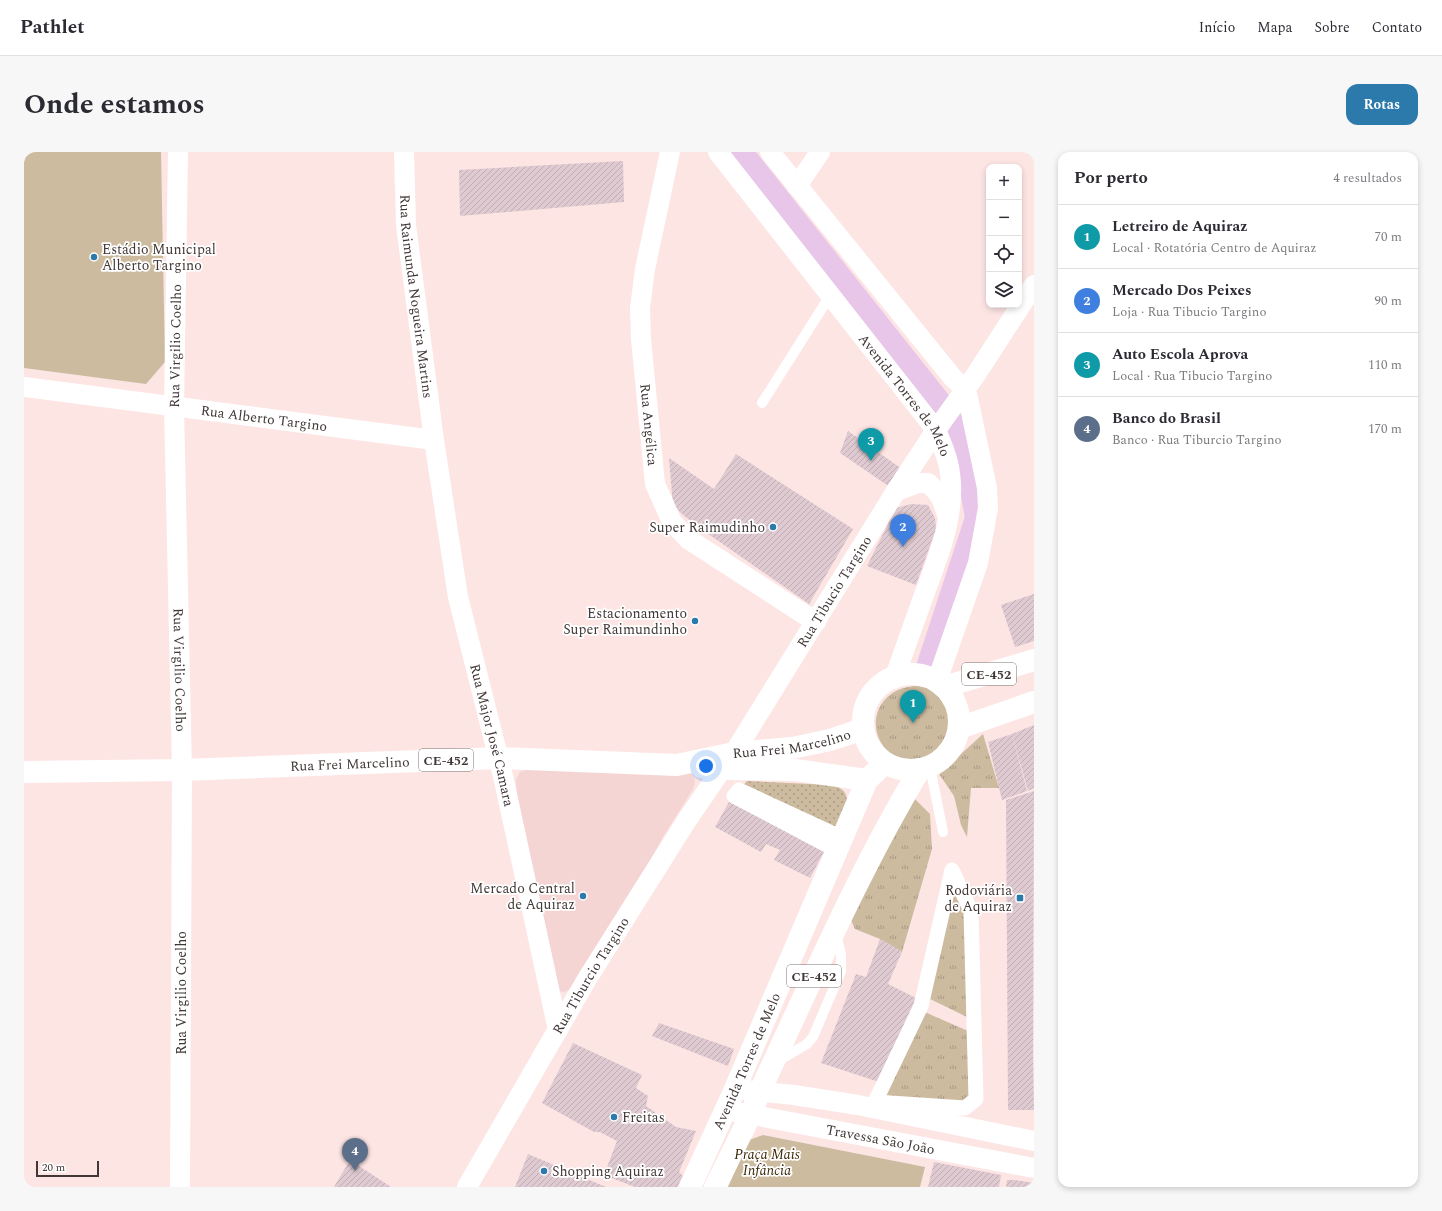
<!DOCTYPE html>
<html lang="pt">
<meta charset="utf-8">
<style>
:root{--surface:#fff;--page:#f7f7f7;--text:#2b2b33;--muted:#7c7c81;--line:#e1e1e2;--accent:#2c79ab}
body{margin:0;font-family:Spectral,serif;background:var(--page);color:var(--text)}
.controls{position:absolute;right:12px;top:12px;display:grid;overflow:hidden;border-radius:8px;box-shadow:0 2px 6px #0003}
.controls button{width:36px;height:36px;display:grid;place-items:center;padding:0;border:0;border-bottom:1px solid var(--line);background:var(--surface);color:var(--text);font:20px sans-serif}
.scale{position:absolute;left:12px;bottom:10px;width:63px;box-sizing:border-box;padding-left:4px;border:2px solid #403736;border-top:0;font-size:11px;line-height:14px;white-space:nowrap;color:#403736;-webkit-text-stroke:3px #fff;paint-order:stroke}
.you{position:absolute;left:682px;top:614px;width:14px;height:14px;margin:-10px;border:3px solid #fff;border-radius:50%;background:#1a73e8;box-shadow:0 0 0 6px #1a73e833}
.badge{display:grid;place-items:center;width:26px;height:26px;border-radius:50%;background:var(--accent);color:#fff;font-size:13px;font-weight:700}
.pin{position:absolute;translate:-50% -33px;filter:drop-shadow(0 1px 2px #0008)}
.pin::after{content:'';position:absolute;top:21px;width:14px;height:12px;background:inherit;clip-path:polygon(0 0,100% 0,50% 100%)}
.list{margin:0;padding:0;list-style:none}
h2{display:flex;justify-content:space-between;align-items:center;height:52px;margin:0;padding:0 16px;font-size:17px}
h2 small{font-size:13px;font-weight:400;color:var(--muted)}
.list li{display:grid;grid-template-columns:26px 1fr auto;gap:12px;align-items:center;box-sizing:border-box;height:64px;padding:0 16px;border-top:1px solid var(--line)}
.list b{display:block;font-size:15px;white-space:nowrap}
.list p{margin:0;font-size:13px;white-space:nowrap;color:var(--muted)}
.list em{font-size:13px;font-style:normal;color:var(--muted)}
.icon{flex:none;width:22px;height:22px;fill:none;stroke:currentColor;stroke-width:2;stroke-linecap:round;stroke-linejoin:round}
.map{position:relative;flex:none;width:1010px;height:1035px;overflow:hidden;border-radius:12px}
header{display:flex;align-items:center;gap:24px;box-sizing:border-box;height:56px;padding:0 20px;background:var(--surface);border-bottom:1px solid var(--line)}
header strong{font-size:19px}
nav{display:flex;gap:22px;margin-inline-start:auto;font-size:14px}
.intro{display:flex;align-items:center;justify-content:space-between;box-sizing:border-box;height:96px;padding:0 24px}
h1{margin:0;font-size:28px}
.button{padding:10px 18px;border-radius:12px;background:var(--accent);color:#fff;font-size:14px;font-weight:700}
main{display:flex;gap:24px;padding:0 24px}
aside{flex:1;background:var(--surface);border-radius:12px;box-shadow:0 2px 6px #0003}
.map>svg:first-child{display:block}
.built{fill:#f4d5d3}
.grass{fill:url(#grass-tufts)}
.park{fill:#cdbba0}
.garden{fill:url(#garden-dots)}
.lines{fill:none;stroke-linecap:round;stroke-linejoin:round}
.canal{stroke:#e8c6e9;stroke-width:22}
.building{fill:url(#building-hatch)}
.service{stroke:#fff;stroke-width:10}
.pedestrian{stroke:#fff;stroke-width:15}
.minor{stroke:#fff;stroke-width:20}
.primary{stroke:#fff;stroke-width:22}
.poi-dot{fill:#2c79ab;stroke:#fff;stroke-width:1.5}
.labels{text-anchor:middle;stroke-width:3.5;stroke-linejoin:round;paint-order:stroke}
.shield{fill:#fff;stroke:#797372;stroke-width:1}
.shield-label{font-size:13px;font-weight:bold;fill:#403736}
.poi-label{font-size:14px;fill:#403736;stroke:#fff;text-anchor:end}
.street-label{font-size:14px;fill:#403736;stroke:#fff}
.park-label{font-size:14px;font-style:italic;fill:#382605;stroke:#fff}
</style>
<header>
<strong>Pathlet</strong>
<nav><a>Início</a><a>Mapa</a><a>Sobre</a><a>Contato</a></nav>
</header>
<div class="intro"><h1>Onde estamos</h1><a class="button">Rotas</a></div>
<main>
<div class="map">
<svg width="1010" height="1035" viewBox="0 0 1010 1035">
<defs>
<pattern id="grass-tufts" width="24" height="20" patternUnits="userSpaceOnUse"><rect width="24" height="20" fill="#cdbba0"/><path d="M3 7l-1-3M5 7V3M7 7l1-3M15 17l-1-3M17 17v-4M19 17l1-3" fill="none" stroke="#a89983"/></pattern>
<pattern id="garden-dots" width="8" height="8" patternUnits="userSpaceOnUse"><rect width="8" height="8" fill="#cdbba0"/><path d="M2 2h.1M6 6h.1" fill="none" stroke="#a89983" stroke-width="1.8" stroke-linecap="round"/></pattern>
<pattern id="building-hatch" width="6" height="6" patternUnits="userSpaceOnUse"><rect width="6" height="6" fill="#dfcad2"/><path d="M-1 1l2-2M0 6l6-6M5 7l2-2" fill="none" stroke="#c0aeb5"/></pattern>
</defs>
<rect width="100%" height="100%" fill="#fde5e4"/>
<path class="built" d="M507,616L669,619L671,630L669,637L639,685L566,819L551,834L541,840L533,839L493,646L492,627L496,620Z"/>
<g class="grass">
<path d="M890,534C947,535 933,610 889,611C882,611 875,608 869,604C848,589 845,558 867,542C874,537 882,535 890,534Z"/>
<path d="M959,582L975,636H947L943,685L937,673L930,644L915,622Z"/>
<path d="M891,647L906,662L908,697L878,800L856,787L831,777L825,764Z"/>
<path d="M929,728L944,759L945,866L904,846Z"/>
<path d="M896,858L944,879L947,945L940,952L856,947Z"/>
</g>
<g class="park">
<path d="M0,0H137L141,210L122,232L0,216Z"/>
<path d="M739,983L901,1015L896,1035H704L725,988Z"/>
</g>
<path class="garden" d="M723,629L808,633C836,640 817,665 809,680L716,637Z"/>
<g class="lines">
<path class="canal" d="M718,0L925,261L938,287L952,366L903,515"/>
</g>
<g class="building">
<path d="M599,9L600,50L436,64L435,18Z"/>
<path d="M824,279L878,317L866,335L816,301Z"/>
<path d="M712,302L829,377L785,452L670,372L649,354L645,306L690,337Z"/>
<path d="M887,352L904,353L911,366L912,377L892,433L843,414L872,356Z"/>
<path d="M1010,442V489L991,495L977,453Z"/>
<path d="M1010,573V636L1004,639L988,582Z"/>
<path d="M988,582L1003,639L978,648L964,590Z"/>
<path d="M1010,639L1009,905L1010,958H984L982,648Z"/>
<path d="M709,643L803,694L786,726L750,708L756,698L742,692L737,700L691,675Z"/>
<path d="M856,787L878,800L864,832L892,846L855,930L797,911L832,822L842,825Z"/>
<path d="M635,871L710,897L704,914L628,884Z"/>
<path d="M549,891L618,923L612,936L624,944L622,954L652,975L672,979L655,1020L659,1024L653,1035H611L580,1023L593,989L576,980H570L518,951Z"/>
<path d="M504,1002L582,1035H491Z"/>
<path d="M326,1008L367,1035H310Z"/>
<path d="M910,1010L977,1023L975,1035H904Z"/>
<path d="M983,1028H991L1010,1031V1035H982Z"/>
</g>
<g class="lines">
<g class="service">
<path d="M738,251L807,142"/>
<path d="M906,615L919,680"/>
<path d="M754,909L783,892L789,885L817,819V803L812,782"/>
</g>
<g class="pedestrian">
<path d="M715,638L810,682L803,693L710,644Z"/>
<path d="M928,718L947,759L952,947L941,956L851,950L897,854Z"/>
</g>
<g class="minor">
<path id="s1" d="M154,0L150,255L158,618L156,1035"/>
<path id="s2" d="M380,0L382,73L410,288L434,445L479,624L534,878"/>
<path id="s3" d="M646,0L621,117L616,156L617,187L631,332L648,370L664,387L792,470"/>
<path id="s4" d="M694,0L912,278C918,292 924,306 926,321C932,363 914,405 900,443C890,471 880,499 870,527"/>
<path d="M746,0L929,226L941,237L944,246L963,336L964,356L954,411L913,529"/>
<path d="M773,34L796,0"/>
<path id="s5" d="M0,235L410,288"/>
<path d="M872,339L894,331H904C916,341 919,349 923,363"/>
<path id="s6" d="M710,601L872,339L912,278L951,224L1010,133"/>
<path d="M711,937L770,943L834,953L1010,989"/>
<path id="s7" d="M702,958L1010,1016"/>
<path id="s8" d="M443,1035L563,827L663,668L698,617"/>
</g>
<g class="primary">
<circle cx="887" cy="570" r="48"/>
<path d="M920,535L1010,508"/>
<path d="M935,576L1010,550"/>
<path d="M677,615L698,617L771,618L843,628"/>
<path id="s9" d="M0,620L158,618L475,606L653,613L710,601L768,596L806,588L839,577"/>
<path id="s10" d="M666,1035L711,937L843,628L860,612"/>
<path d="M691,1035L726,964L736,939C787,831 834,720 896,617"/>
</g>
</g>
<g class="poi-dot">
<circle cx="70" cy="105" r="4"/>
<circle cx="749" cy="375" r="4"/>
<circle cx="671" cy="469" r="4"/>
<circle cx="559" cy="744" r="4"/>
<rect x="992" y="742" width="8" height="8" rx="2"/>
<circle cx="590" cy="965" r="4"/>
<circle cx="520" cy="1019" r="4"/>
</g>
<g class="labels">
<g class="shield">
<rect x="938" y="511" width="54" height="22" rx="3"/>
<rect x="395" y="597" width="54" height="22" rx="3"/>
<rect x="763" y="813" width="54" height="22" rx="3"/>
</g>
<g class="shield-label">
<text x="965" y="527">CE-452</text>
<text x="422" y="613">CE-452</text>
<text x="790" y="829">CE-452</text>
</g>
<g class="poi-label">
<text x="78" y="102" text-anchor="start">Estádio Municipal<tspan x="78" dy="16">Alberto Targino</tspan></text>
<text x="741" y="380">Super Raimudinho</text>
<text x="663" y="466">Estacionamento<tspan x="663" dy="16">Super Raimundinho</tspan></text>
<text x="551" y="741">Mercado Central<tspan x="551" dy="16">de Aquiraz</tspan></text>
<text x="988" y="743">Rodoviária<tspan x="988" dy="16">de Aquiraz</tspan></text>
<text x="598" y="970" text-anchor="start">Freitas</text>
<text x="528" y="1024" text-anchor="start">Shopping Aquiraz</text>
</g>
<g class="street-label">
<text dy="5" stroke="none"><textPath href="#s2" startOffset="145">Rua Raimunda Nogueira Martins</textPath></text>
<text transform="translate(151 194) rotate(-89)" y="5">Rua Virgilio Coelho</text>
<text dy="5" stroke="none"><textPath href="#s4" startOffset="307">Avenida Torres de Melo</textPath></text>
<text dy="5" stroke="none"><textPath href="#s5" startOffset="242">Rua Alberto Targino</textPath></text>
<text dy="5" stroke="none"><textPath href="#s3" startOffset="276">Rua Angélica</textPath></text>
<text dy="5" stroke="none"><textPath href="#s6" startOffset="190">Rua Tibucio Targino</textPath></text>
<text dy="5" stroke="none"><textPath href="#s1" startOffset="518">Rua Virgilio Coelho</textPath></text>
<text dy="5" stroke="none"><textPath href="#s2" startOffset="591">Rua Major José Camara</textPath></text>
<text dy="5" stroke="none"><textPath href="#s9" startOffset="770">Rua Frei Marcelino</textPath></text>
<text dy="5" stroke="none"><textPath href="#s9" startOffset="326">Rua Frei Marcelino</textPath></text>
<text dy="5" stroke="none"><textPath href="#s8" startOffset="245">Rua Tiburcio Targino</textPath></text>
<text transform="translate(157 841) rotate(-90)" y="5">Rua Virgilio Coelho</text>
<text dy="5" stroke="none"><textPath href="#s10" startOffset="138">Avenida Torres de Melo</textPath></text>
<text dy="5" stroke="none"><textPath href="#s7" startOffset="157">Travessa São João</textPath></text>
</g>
<g class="park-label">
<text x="743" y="1007">Praça Mais<tspan x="743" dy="16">Infância</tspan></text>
</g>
</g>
</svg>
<div class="controls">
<button>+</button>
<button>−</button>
<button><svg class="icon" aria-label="locate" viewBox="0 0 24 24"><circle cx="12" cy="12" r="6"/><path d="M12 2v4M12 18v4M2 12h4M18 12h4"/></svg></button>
<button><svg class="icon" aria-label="layers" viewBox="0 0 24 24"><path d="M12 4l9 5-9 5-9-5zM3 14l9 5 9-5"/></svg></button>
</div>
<div class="scale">20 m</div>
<div class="you"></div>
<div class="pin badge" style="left:889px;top:571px;background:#0f9aa8">1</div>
<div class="pin badge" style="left:879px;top:395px;background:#3f7fe0">2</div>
<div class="pin badge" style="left:847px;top:309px;background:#0f9aa8">3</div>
<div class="pin badge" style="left:331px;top:1019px;background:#5c6f8a">4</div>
</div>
<aside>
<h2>Por perto<small>4 resultados</small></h2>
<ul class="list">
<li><span class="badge" style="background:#0f9aa8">1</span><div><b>Letreiro de Aquiraz</b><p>Local · Rotatória Centro de Aquiraz</p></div><em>70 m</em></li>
<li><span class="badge" style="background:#3f7fe0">2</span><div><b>Mercado Dos Peixes</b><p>Loja · Rua Tibucio Targino</p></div><em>90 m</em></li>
<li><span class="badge" style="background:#0f9aa8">3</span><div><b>Auto Escola Aprova</b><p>Local · Rua Tibucio Targino</p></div><em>110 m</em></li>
<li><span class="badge" style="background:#5c6f8a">4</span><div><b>Banco do Brasil</b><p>Banco · Rua Tiburcio Targino</p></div><em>170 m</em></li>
</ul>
</aside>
</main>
